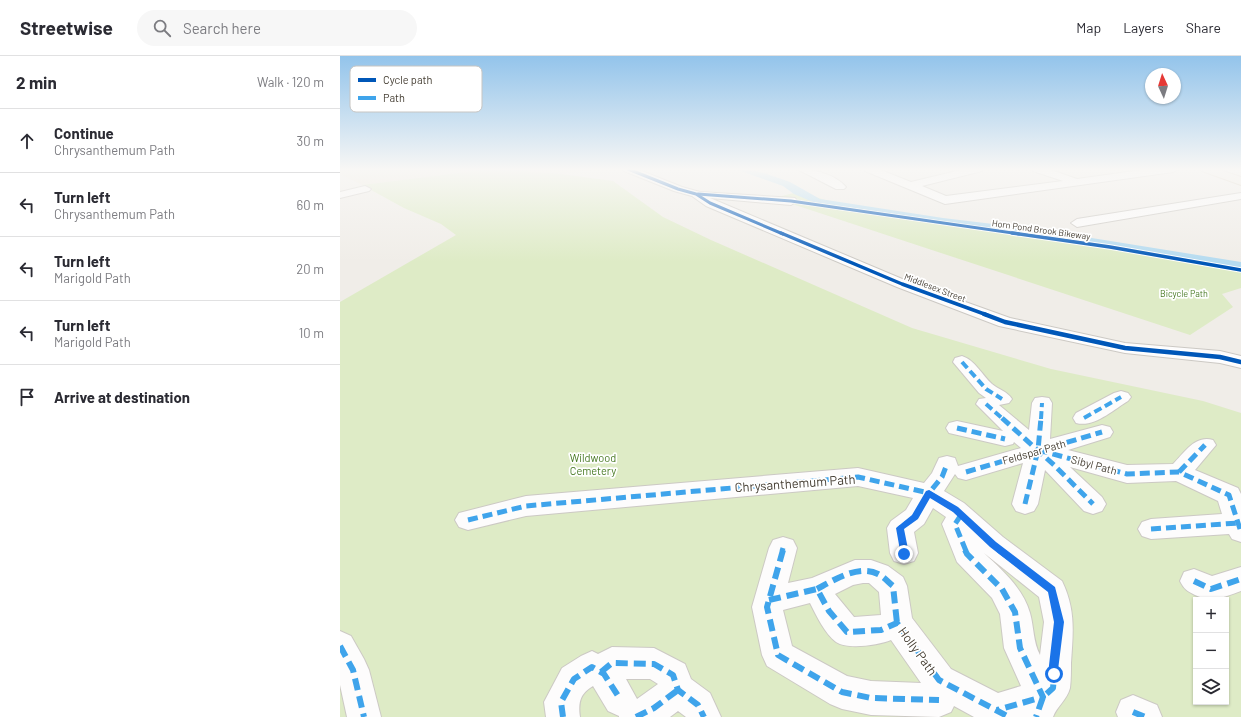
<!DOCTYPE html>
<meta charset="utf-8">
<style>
:root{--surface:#fff;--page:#f7f7f7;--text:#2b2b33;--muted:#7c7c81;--line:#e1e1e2}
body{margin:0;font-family:Barlow,sans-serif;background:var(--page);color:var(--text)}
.controls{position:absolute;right:12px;bottom:12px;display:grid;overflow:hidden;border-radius:0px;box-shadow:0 1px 3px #0004}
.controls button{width:36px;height:36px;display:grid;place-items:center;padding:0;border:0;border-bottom:1px solid var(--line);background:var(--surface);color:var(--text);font:20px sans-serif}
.compass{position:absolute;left:805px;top:12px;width:36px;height:36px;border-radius:50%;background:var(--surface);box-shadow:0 1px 3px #0004;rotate:356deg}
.stop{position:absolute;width:12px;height:12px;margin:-9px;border:3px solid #1a73e8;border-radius:50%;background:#fff}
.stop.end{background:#1a73e8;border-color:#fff;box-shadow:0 1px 4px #0008}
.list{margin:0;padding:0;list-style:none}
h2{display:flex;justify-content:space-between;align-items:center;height:52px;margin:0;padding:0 16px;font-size:17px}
h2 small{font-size:13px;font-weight:400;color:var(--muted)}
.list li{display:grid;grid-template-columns:26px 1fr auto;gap:12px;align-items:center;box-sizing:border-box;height:64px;padding:0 16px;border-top:1px solid var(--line)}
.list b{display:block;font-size:15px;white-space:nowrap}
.list p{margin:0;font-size:13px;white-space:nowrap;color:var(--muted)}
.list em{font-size:13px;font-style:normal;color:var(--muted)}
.icon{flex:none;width:22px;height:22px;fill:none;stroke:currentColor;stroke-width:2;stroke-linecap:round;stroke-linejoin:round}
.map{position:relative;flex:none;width:901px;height:661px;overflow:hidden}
header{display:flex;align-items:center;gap:24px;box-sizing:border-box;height:56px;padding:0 20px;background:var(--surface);border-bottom:1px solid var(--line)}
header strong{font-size:19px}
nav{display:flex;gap:22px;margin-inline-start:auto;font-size:14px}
.search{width:280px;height:36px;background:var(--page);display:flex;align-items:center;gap:10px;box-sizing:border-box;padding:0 14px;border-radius:22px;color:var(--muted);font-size:15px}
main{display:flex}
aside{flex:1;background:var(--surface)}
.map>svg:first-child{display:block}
.education{fill:#eee8d9}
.green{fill:#deebc6;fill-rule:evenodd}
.water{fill:#b5dbf0}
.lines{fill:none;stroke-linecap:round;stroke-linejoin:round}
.minor-casing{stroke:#ccc9c4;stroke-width:2}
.major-casing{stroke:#d3c8b4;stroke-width:2}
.minor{fill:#fdfcfc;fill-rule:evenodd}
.major{fill:#f1ece2;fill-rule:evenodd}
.quiet-far2{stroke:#3fa4eb;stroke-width:4;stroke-dasharray:8 4;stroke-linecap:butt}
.quiet-far1{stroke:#3fa4eb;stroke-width:5;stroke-dasharray:10 5;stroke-linecap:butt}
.quiet{stroke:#3fa4eb;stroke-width:6;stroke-dasharray:12 6;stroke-linecap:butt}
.cycleway-far2-casing{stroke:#fff;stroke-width:4.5}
.cycleway-far1-casing{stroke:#fff;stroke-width:5.5}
.cycleway-casing{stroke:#fff;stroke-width:7}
.cycleway-far2{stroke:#0057b8;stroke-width:3}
.cycleway-far1{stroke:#0057b8;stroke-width:3.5}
.cycleway{stroke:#0057b8;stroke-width:4.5}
.route{fill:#1a73e8}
.labels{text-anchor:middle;stroke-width:3.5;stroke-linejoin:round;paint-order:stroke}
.far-street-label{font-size:9px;fill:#453e33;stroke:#fff}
.far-park-label{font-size:9px;fill:#487a24;stroke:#fff}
.street-label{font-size:11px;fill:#453e33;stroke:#fff}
.park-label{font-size:11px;fill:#487a24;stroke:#fff}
.near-street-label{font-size:13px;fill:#453e33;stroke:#fff}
.key{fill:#fff;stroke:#c7c5c2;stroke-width:1}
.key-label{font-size:11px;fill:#453e33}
</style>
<header>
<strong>Streetwise</strong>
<div class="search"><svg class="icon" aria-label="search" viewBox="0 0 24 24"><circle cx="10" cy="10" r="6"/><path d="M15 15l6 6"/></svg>Search here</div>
<nav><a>Map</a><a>Layers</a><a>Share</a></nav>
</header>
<main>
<aside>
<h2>2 min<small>Walk · 120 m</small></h2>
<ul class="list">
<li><svg class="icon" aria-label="ahead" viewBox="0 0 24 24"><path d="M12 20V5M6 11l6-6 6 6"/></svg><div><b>Continue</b><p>Chrysanthemum Path</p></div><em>30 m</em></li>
<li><svg class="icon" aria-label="left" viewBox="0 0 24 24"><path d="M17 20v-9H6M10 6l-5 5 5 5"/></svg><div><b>Turn left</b><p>Chrysanthemum Path</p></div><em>60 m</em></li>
<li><svg class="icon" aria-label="left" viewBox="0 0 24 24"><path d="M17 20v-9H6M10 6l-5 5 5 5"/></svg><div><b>Turn left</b><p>Marigold Path</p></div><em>20 m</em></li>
<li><svg class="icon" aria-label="left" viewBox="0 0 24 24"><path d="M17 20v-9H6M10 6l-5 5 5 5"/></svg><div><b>Turn left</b><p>Marigold Path</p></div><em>10 m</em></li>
<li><svg class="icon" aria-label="arrive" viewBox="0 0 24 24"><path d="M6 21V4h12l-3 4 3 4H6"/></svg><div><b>Arrive at destination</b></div></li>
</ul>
</aside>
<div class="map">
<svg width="901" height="661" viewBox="0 0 901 661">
<rect width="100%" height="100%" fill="#f0ede8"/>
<path class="education" d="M0,113H258L221,118L151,113L22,129L0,118Z"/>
<g class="green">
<path d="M151,113L221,118L273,125L323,161L371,184L572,272L711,313L863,345L901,357V661H0V246L116,179L101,168L64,152L22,129ZM856,544H886V646H856Z"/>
<path d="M458,136L537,159L901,208V232L882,238L893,251L850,279L434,142Z"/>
</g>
<path class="water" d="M395,113H406L424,117L450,126L480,143L603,162L702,174L901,206V213L791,194L473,146L454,138L443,130Z"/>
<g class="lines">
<g class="minor-casing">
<g id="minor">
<path d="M283,113H297L342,131L360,136L455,142L457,145L451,149L370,142L567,225L670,262L785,287L880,295L901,300V312L880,307L785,297L659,270L557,231L366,150L352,140L334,135L284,115Z"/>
<path d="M457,113C473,113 495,118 506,131L504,133H496Z"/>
<path d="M524,113H538L571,126L625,113H643L642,115L582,130L606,140L723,125L693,115L692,113H708L737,123L809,113H838L833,116L605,148L525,115Z"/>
<path d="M25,130L31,133L29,135L0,142V136Z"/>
<path d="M901,137V143L737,171L731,167L737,163Z"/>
<path d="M622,300C635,304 642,319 652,328C659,334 667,335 672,343L669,347L659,349L689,374L692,347L695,342L702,341L709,342L712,347L710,383L762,369L770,371L773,376L770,381L728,394L787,409L833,408C845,396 855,379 873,384L876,389L855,414L898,432L901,438V486L892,483L889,478L811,483L802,480L798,473L802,466L811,463L882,458L878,445L836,425L787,427L730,411L762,441L766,448L762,455L753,458L744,455L705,414L698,448L694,455L685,458L676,455L672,448L683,407L626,424L618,422L615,418L604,435L624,447L663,481L722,525C736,554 733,577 731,607C731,615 731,624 730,632C727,644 717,650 713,661H634L614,650L611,656L599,661L531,659L502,653L490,648L427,610L422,599L412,551L429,492L433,484L443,481L453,484L457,492L448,527L472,522L515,504H531L548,510L563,521L567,530L572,562L611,613L658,637L681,630L664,592L660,558L652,542L617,506L602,468L606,461L593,452L584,468L574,476L578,497L574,505L564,508L554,505L550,497L547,472L551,465L566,454L573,442L518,430L186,460L128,474L119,471L115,464L119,457L186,440L518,412L584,427L592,417L599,402L607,400L615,402L618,410L681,392L674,386L673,388L665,390L609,377L606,372L609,367L617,365L663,375L636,348L639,343L646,342L639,337L613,306L615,302ZM644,497L699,541L704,566L700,599C693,586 694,571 690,557C683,532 662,514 644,497ZM523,527H529L539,536L541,559L514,561L495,538L513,529ZM470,547C476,559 485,578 496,586C508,594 539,589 551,584L581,627L531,625L507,620L452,590L443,554Z"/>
<path d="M781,335L788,337L791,341L788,345C773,354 754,372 736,367L733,362L736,357L774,337Z"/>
<path d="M901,511V535C884,541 872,547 855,539C847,535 844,533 840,525L844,516L854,513L872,520Z"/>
<path d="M0,575L11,580L24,603L29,614L41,661H7L0,629Z"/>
<path d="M272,591L314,592L345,608L351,623L370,637L381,661H346L338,655L330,661H279V660L268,655L253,630C240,638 238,646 240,661H206L204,646L222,612L241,600L252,595L258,598ZM286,623H310L318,628L297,643Z"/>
<path d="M793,639L817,649L822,661H778L776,656L781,644Z"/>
</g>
</g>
<g class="major-casing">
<path id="major" d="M860,113H877L901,121V129L862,115Z"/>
</g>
<use href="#minor" class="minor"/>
<use href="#major" class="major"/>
<g class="quiet-far2">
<path d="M622,306L646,333L662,343"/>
<path d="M646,348L663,363"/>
<path d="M744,362L781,341"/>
<path d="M701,363L702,347"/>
</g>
<g class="quiet-far1">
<path d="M662,362L714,409L753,448"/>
<path d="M617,372L665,383"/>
<path d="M698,394L787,418L839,416L889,439L901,476"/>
<path d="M626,416L762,376"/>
<path d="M839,416L865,389"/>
<path d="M685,448L698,394L701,362"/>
<path d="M621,459L615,468L626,495"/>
<path d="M128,464L186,450L518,421L589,437L615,454L660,495"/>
<path d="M811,473L898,467"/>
<path d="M442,495L443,492"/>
<path d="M564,495L560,472L575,461L589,437L602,421L607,408"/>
</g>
<g class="quiet">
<path d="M443,494L427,551L438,599L502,636L531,642L599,644"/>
<path d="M563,494L564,497"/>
<path d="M625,494L627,498L662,533L675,556L680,592L703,641L657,654"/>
<path d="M659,494L712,534L719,566L713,632L703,641L696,661"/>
<path d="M854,525L871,533L901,523"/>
<path d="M477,533C494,524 519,508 538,518C544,521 548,526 553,530L557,567"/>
<path d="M429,544L477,533L489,555L507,576L541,574L557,567L599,624L669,661"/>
<path d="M0,590L13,614L24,661"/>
<path d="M261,616L272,607L314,608L333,619L338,634L358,649L364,661"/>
<path d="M793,656L805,661"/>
<path d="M223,661L221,646L234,623L252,611L264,618L280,643"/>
<path d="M296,661L314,652L338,634"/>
</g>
<g class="cycleway-far2-casing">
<g id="cycleway-far2">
<path d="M288,113L338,133L356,138L370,147L443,178"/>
<path d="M358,138L451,145L679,178"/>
</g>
</g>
<g class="cycleway-far1-casing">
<g id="cycleway-far1">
<path d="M441,177L562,228L647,259"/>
<path d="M672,177L770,191L901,214"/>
</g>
</g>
<g class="cycleway-casing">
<path id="cycleway" d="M644,258L665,266L785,292L880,301L901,306"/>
</g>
<use href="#cycleway-far2" class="cycleway-far2"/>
<use href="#cycleway-far1" class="cycleway-far1"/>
<use href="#cycleway" class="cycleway"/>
</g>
<linearGradient id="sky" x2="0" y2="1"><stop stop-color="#93c4eb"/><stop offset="0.55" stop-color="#f8f7f5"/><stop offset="1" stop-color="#f8f7f5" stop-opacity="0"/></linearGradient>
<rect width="901" height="206" fill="url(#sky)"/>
<path class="route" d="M589,434L618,451L656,486L715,531L724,566L717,622L714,624L710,622L708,618L714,566L708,536L650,491L613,456L590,442L578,463L564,473L569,498L567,500H561L556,472L572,459L586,435Z"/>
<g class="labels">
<g class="far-street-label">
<text transform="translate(701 174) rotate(8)" y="3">Horn Pond Brook Bikeway</text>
<text transform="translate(595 232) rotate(21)" y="3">Middlesex Street</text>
</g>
<g class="far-park-label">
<text x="844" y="241">Bicycle Path</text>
</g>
<g class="street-label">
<text transform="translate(694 396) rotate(-16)" y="4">Feldspar Path</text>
<text transform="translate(754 409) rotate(15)" y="4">Sibyl Path</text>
</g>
<g class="park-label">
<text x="253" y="406">Wildwood<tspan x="253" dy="13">Cemetery</tspan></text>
</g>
<g class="near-street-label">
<text transform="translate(455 427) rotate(-4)" y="5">Chrysanthemum Path</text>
<text transform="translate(578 595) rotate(54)" y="5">Holly Path</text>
</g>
</g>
<rect x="10" y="10" width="132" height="46" rx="6" class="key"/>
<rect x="18" y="22" width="18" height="4" fill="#0057b8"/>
<rect x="18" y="40" width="18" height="4" fill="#3fa4eb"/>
<g class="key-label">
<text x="43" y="28">Cycle path</text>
<text x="43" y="46">Path</text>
</g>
</svg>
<div class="controls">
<button>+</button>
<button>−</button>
<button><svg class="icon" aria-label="layers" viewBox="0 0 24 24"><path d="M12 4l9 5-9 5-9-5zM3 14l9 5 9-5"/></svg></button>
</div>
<svg class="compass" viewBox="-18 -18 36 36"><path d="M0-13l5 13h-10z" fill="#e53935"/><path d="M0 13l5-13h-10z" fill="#7c7c81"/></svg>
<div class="stop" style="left:714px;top:618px"></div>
<div class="stop end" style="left:564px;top:498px"></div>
</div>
</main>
